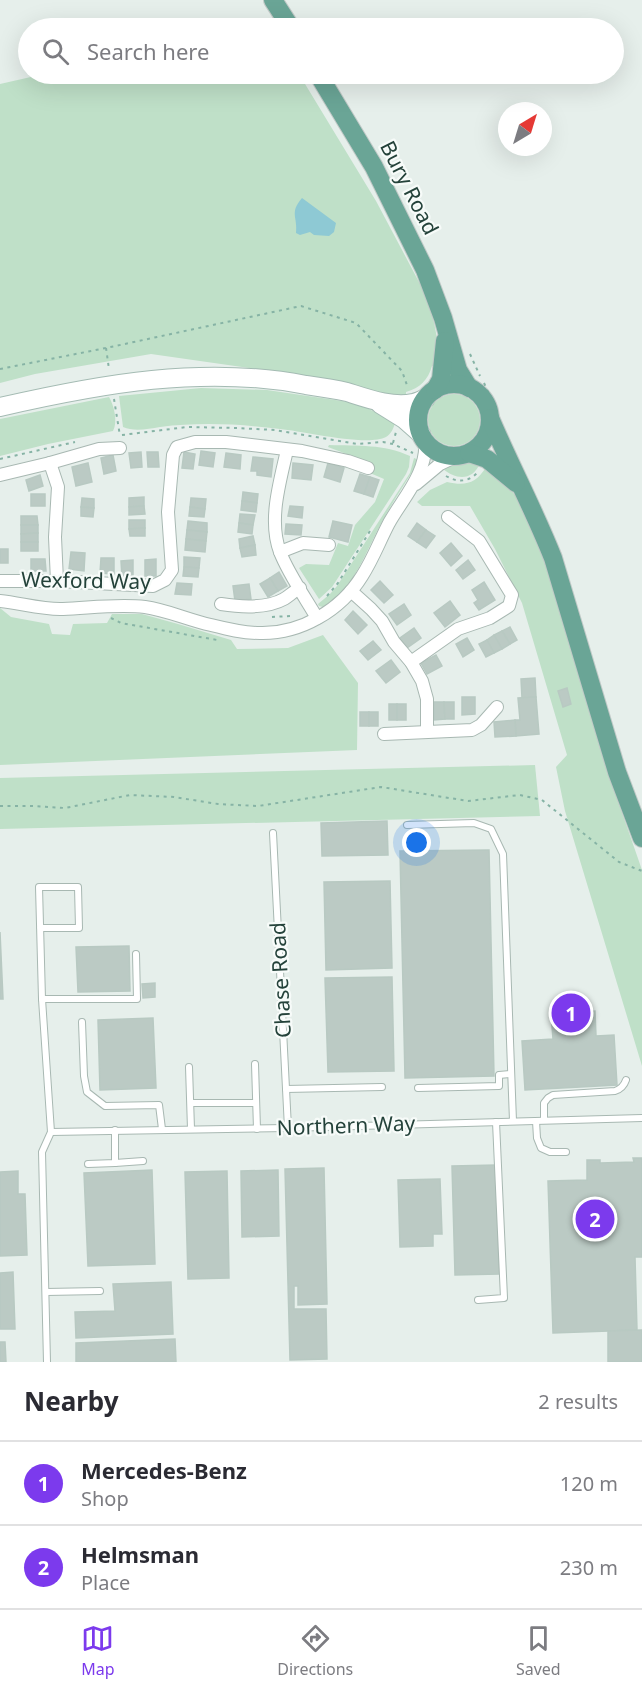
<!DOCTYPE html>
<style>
:root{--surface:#fff;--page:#f2f2f3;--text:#2b2b33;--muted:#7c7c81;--line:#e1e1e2;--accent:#7c3aed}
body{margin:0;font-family:"Noto Sans",sans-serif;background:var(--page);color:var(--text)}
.compass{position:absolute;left:498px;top:102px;width:54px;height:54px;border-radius:50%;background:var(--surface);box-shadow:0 6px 24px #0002;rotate:38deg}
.you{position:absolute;left:417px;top:843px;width:21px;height:21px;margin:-15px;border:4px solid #fff;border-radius:50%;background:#1a73e8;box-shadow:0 0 0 9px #1a73e833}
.badge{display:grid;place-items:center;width:39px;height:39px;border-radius:50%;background:var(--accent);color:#fff;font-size:20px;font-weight:700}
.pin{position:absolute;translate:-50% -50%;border:3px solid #fff;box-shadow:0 2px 6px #0006}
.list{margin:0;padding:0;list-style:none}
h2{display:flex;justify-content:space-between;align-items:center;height:78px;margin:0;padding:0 24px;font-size:26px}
h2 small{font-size:20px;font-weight:400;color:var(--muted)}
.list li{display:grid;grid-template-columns:39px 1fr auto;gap:18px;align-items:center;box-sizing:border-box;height:84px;padding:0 24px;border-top:2px solid var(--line)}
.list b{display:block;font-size:22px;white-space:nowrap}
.list p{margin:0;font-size:20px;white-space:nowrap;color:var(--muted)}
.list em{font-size:20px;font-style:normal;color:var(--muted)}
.icon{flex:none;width:33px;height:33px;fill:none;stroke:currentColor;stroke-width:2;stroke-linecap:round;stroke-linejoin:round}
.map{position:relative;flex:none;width:642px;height:1362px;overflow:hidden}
.search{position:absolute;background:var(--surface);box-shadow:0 6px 24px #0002;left:18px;right:18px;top:18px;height:66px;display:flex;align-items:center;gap:15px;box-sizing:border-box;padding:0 21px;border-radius:33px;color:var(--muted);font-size:22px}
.sheet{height:246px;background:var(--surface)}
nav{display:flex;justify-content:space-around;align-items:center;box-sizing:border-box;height:84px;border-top:2px solid var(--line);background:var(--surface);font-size:16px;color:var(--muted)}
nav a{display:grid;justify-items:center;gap:3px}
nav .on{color:var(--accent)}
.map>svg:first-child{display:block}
.green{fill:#bfe0c8}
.water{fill:#8ec9d4}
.building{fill:#bbcac4;stroke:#b8c9c2;stroke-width:1.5}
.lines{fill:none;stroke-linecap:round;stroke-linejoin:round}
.service-casing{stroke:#a8b8b2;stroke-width:8}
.minor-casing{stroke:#a8b8b2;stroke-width:14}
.secondary-casing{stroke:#a4bbb3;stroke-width:20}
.primary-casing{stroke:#c2cac8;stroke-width:20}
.path{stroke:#86b3a5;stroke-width:2;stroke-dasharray:3 4.5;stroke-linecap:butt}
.service{stroke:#fff;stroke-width:6}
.minor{stroke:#fff;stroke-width:12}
.secondary{stroke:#fff;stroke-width:18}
.primary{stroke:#6aa596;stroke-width:18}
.labels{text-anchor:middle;stroke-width:4.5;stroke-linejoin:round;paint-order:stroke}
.street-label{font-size:21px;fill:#24423a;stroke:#f7fbf9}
</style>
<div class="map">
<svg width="642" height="1362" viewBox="0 0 642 1362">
<rect width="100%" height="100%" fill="#e6efeb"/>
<g class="green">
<path d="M44,74H299L376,201L419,282H422C432,310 439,337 439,366H432C428,380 420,388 406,392V398L290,374L151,354L35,374L0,383V84Z"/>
<path d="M201,388L267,390L349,402L367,408L395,422C394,428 391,434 386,437C367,447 303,431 280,429C240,424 200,422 160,427C148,429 134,432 123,427L119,396Z"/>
<circle cx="454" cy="420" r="26"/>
<path d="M109,397C114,405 118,422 113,431L48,444L0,456V419Z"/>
<path d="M329,445C359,446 383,444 410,456L409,467L406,474L332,587L319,599L299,568L306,564L329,565L338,543L348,546L355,525L375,502L384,479L370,473L373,464L328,447Z"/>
<path d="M414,458L419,460C408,480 394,499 383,520C366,550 355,589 323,607L319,606L318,604L330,594L337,586L410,473Z"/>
<path d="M457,461H469L480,463C473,481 456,480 443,469Z"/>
<path d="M486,467L506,484L518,499L545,557L602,755L642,870V1066L565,811L556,767L567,755L522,603L495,549L470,506H422L417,502L430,490L447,482C465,486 476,484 486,467Z"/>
<path d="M0,608L11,617L49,624L52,634L70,635L73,624L107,623L112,614H142L178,624L231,640L237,649L288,648L323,635L358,683L357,750L0,765Z"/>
<path d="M535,765L540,816L0,829V778Z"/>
</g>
<path class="water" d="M302,198L336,223L334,232L329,236L314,235L310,232L300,235L296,233C298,217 289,213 302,198Z"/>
<g class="building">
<path d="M201,451L215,453L213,467L199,465Z"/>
<path d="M141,452L142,467L131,468L129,453Z"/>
<path d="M147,452H158L159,467H148Z"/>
<path d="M184,452L195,454L193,469L182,468Z"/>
<path d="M226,453L241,455L240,469L224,467Z"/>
<path d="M113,455L116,471L104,474L101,458Z"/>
<path d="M253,457L273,459L271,477L257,475V471H251Z"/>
<path d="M88,463L92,482L76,486L72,467Z"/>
<path d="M293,463L313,465L311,480L292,478Z"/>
<path d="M328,463L344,468L340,482L324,477Z"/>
<path d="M360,474L370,477L364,494L354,491Z"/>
<path d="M40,475L43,486L29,491L26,480Z"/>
<path d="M370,477L379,480L373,497L364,494Z"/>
<path d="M243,492L258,494L257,503L242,501Z"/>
<rect x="31" y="494" width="14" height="12"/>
<path d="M144,497V506L129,507V498Z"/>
<path d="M82,498L94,499V508L81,507Z"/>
<path d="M191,498L206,499L205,509L190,507Z"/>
<path d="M242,501L257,503L256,512L241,510Z"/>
<path d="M144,506L145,514L129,515V507Z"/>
<path d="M290,506L303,507L302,518L288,516Z"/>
<path d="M81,507L94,508L93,517L81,516Z"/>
<path d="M190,507L205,509L204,517L189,516Z"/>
<path d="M240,514L255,515L253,525L239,523Z"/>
<path d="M21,516H37L38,525H21Z"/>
<path d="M129,520H145V528L129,529Z"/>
<path d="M188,521L207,523V532L187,530Z"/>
<path d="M333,521L352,525L348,542L329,537Z"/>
<path d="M239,523L253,525L252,534L238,532Z"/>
<path d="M417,523L426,530L417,542L408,536Z"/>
<path d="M286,524L302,525L301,535L285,534Z"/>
<path d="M21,525H38V533L21,534Z"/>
<path d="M145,528V536H130L129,529Z"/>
<path d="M187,530L207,532L206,541L186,539Z"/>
<path d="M426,530L435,536L426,548L417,542Z"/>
<path d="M38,533V542H21V534Z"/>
<path d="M253,536L255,545L240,548L239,539Z"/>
<path d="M186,539L206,541L205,552L185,550Z"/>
<rect x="21" y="542" width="17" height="9"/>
<path d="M451,543L462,556L451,566L440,553Z"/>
<path d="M255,545L256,555L242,557L240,548Z"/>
<rect x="0" y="549" width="8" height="14"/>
<path d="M71,552L85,553L84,571L69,569Z"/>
<path d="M184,557L200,558L199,568L184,567Z"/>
<path d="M101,558H114V574L100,573Z"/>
<path d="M31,559H45L46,571H31Z"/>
<path d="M156,559V576H145V560Z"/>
<path d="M133,560V576L122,577L121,561Z"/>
<path d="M468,560L475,570L463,579L456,570Z"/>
<path d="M184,567L199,568L198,577L183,576Z"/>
<path d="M279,572L287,586L278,591L270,578Z"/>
<path d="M270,578L278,591L268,597L260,584Z"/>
<path d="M380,581L393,595L384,603L371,590Z"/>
<path d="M484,582L495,600L479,610L474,603L478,600L472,590Z"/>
<path d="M177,583L192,584L191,595L175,594Z"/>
<path d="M249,584L251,599L235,601L233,586Z"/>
<path d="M450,601L460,615L445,627L434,613Z"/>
<path d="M404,604L411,615L397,625L389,614Z"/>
<path d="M353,611L367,625L358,634L345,620Z"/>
<path d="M510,627L517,640L510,644L502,631Z"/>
<path d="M414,628L421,638L407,648L400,638Z"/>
<path d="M502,631L510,644L502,649L494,635Z"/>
<path d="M494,635L502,649L494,653L487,640Z"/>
<path d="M467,638L474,650L463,657L456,644Z"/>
<path d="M487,640L494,653L486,657L479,644Z"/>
<path d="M373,641L381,650L368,660L360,651Z"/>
<path d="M436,655L442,666L427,674L421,663Z"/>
<path d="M391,660L400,672L386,683L376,671Z"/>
<path d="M535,678L536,697L522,698L521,679Z"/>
<path d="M567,688L571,704L563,707L558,691Z"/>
<path d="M462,697H475V714L462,715Z"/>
<path d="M536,697L539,734L516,736L515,720H520L518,698Z"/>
<path d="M434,702H444L445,719L434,720Z"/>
<path d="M444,702H454V719H445Z"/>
<rect x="389" y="704" width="8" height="16"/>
<rect x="397" y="704" width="9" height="16"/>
<rect x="360" y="712" width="9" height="14"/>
<rect x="369" y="712" width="9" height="14"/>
<path d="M515,720L516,736L495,737L494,722Z"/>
<path d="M387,821L388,855L322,856L321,823Z"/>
<path d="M489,850L494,1076L405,1078L400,851Z"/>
<path d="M390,881L392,968L326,970L324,882Z"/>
<path d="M0,932L3,999H0Z"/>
<path d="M129,946L130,991L78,992L76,947Z"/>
<path d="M392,977L394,1071L328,1072L325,978Z"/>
<path d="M155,983V997L143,998L142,984Z"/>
<path d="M595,1011L596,1036L614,1035L617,1085L525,1090L522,1041L553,1039L551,1014Z"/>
<path d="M153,1018L156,1088L100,1090L98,1020Z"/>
<path d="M633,1158H642V1257H635L637,1330L553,1333L548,1181L587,1180V1160H600V1163L634,1162Z"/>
<path d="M496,1165L499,1274L455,1275L452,1166Z"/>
<path d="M324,1168L327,1304L298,1305V1286H294V1309H326L327,1359L290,1360L285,1169Z"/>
<path d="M152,1170L155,1264L88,1266L84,1173Z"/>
<path d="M278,1170L279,1236L242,1237L241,1171Z"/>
<path d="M18,1171V1194H25L27,1255L0,1256V1172Z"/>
<path d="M227,1171L229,1278L188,1279L185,1172Z"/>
<path d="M440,1179L442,1234H433V1246L400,1247L398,1180Z"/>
<path d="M13,1272L15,1329H0V1273Z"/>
<path d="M171,1282L173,1334L76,1338L75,1312L115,1311L113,1284Z"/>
<path d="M642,1330V1362H608V1331Z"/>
<path d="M175,1339L176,1362H76V1343Z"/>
<path d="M0,1342H5L6,1362H0Z"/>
</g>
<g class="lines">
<g class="service-casing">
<g id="service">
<path d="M407,825L474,823L491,829L503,854L513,1121"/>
<path d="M273,833L288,1128"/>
<path d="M40,928H79L78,887H39L42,999L51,1132L42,1152L47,1362"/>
<path d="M42,999H137L136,954"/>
<path d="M82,1022L84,1076L87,1092L105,1106L159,1105L162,1129"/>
<path d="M255,1064L257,1129"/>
<path d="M189,1067L191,1129"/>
<path d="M418,1088L499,1086V1075L511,1074"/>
<path d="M286,1089L382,1087"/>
<path d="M191,1103H256"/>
<path d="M544,1120V1103L548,1098L553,1095L615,1091C621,1089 624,1086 626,1080"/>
<path d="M536,1121L537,1138L541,1148L550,1152H566"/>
<path d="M51,1132L288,1128L642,1118"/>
<path d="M115,1163L143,1161"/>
<path d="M88,1164L115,1163V1130"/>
<path d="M46,1292L100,1291"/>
<path d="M478,1300L504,1298L496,1122"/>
</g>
</g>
<g class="minor-casing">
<g id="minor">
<path d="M287,450C280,482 268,520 280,552C288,573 306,599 317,618"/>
<path d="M50,463L58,487L55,537L57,581"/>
<path d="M0,475L50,463L99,449L120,448"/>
<path d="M416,484L440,464L457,456"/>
<path d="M280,552L303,543L329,545"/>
<path d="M0,581H57L153,586L165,580L172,570L168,512L173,455L177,447L195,442H226L302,451L348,461L368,468"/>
<path d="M351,591L371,609L382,621L394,642L411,662L422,681L427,699V731"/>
<path d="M0,601C20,603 44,610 63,609C90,608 117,604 145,607C167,610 188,620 211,625C227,629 243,633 260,633C301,634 341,610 362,576C373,559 380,540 389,523C403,498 428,472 425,441"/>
<path d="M221,604C240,607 266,609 284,599C289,596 294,591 300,588"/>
<path d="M411,662L458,629L490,618L509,606L512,595L479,541L448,517"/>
<path d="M384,734L472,730L481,725L497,707"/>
</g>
</g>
<g class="secondary-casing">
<g id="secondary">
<path d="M380,404L404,419L421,434"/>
<path d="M0,407C100,384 204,365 306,385C320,387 334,389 347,392C366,398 393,408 413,403C418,402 422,400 426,398"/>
</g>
</g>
<g class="primary-casing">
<g id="primary">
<path d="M273,0L291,28"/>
<path d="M318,74L374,167L425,270L443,318L458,370L469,388"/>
<circle cx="454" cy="420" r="36"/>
<path d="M435,390L441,379L445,341"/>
<path d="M490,418C510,465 534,510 553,558L617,772L642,838"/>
<path d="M469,453L487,459L516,483"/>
</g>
</g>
<g class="path">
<path d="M106,348L109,369"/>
<path d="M470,354L480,376"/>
<path d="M0,369L106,348L301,306L356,323L402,371L408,388"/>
<path d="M484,383L493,403"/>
<path d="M114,399L120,436"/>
<path d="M122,435L187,427L236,428L275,430L357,444L383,442L393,444L413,453"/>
<path d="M393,443L396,432"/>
<path d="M0,459L75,442"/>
<path d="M446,476C458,483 469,482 478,472"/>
<path d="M327,596L338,583L370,531"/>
<path d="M272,617L291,616"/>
<path d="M111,618L121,623L217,640"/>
<path d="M0,806H32L65,808L130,795L174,797L218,804L258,806L381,787L468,801L520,795L542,800L619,862L642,871"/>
</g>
<use href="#service" class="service"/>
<use href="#minor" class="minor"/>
<use href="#secondary" class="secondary"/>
<use href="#primary" class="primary"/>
</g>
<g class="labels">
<g class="street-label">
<text transform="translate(409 188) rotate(63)" y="7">Bury Road</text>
<text transform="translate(86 581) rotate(1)" y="7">Wexford Way</text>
<text transform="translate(281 980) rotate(-93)" y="7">Chase Road</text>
<text transform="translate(346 1126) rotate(-2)" y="7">Northern Way</text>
</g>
</g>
</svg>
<svg class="compass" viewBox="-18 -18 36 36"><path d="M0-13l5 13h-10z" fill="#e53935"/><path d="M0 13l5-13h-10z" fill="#7c7c81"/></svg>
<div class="you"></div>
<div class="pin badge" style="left:571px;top:1013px">1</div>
<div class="pin badge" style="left:595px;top:1219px">2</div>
<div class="search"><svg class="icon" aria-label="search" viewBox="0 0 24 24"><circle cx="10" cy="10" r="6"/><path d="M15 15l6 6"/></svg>Search here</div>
</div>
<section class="sheet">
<h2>Nearby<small>2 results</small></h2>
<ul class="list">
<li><span class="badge">1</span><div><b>Mercedes-Benz</b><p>Shop</p></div><em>120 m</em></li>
<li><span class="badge">2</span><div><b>Helmsman</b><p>Place</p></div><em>230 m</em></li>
</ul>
</section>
<nav>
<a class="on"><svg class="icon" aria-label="map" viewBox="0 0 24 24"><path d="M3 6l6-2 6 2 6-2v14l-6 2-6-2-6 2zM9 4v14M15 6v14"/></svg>Map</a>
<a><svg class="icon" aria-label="directions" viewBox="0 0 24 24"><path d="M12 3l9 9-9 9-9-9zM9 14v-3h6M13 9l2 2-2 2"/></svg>Directions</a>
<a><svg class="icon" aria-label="saved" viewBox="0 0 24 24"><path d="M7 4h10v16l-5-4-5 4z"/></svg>Saved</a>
</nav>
